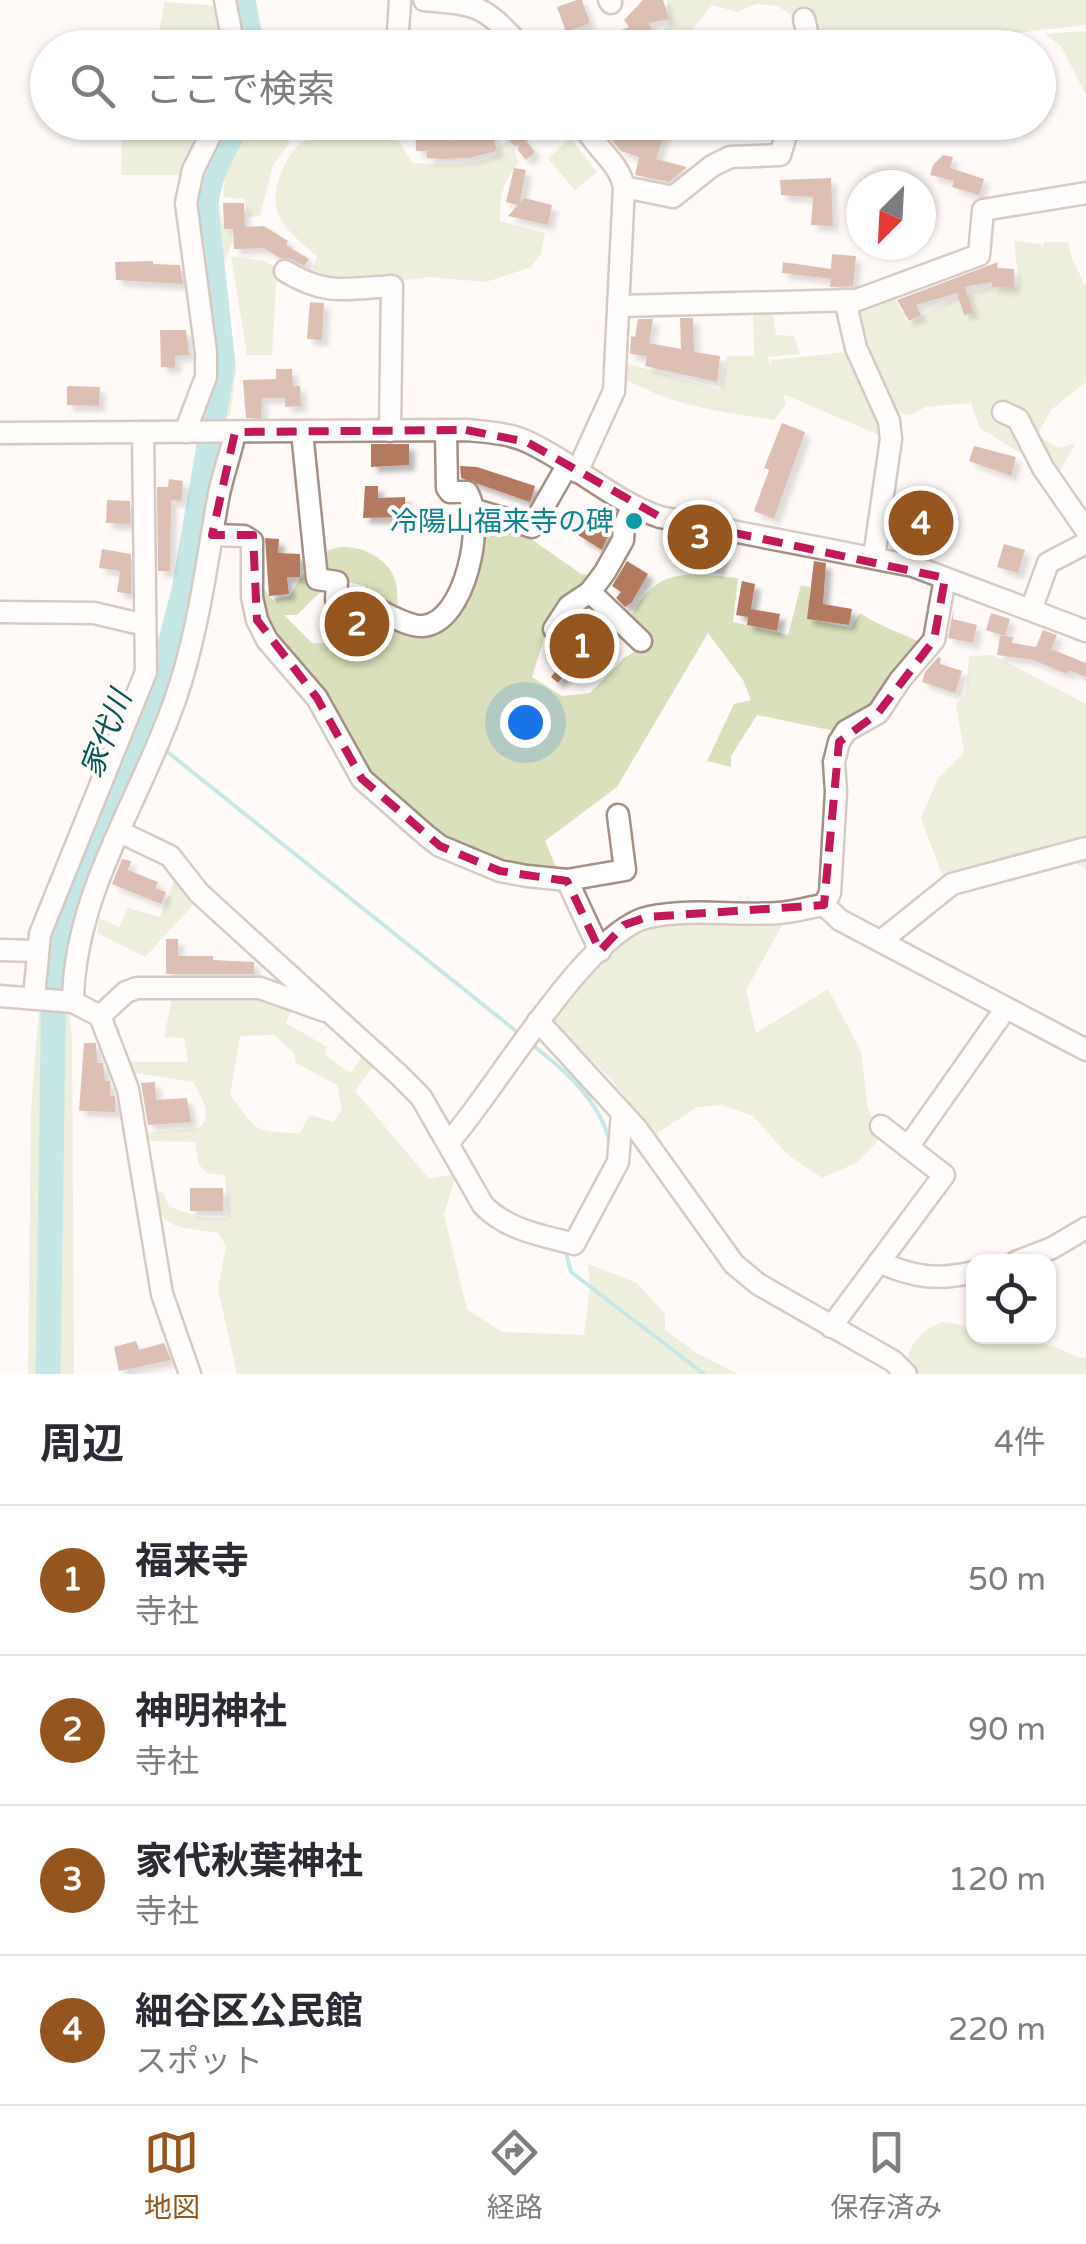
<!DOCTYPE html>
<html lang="ja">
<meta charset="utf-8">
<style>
:root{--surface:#fff;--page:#f7f7f7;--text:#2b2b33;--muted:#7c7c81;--line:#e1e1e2;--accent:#94551e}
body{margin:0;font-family:"Varela Round","Noto Sans JP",sans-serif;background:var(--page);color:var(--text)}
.controls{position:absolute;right:30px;bottom:30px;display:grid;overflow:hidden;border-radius:20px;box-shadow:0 2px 8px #0004}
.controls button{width:90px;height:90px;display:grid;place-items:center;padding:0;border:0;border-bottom:2px solid var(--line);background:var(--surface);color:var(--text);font:50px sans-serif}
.compass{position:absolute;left:846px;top:170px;width:90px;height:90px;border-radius:50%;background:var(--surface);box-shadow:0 2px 8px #0004;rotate:204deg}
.you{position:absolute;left:525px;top:722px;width:35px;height:35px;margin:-25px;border:8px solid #fff;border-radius:50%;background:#1a73e8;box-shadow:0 0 0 15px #1a73e833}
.badge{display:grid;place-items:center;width:65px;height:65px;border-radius:50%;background:var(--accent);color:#fff;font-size:32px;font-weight:700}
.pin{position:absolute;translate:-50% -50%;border:5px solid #fff;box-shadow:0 2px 10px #0006}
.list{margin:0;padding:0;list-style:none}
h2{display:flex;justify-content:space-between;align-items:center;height:130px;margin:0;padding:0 40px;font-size:42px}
h2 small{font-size:32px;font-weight:400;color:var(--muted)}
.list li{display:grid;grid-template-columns:65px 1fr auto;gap:30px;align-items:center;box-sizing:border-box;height:150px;padding:0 40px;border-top:2px solid var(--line)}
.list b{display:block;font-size:38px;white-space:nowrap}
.list p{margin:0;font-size:32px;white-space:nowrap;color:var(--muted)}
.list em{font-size:32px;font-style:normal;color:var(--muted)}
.icon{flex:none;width:55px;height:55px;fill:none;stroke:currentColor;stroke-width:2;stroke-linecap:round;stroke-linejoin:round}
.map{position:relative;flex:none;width:1086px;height:1374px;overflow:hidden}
.search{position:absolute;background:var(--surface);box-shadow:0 2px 8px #0004;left:30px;right:30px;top:30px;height:110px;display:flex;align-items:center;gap:25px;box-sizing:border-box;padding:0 35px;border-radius:55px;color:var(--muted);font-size:38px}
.sheet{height:730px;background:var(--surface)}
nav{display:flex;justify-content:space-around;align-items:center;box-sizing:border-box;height:140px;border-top:2px solid var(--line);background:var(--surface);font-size:28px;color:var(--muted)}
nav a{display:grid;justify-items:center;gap:5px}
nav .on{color:var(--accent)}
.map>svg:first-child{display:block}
.green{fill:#dae0bb;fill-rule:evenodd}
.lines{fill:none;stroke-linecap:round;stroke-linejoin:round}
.stream{stroke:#7fd2d2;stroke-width:4}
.river{stroke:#7fd2d2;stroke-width:25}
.building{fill:#b37a60;filter:url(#shadow)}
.minor-casing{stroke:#a48f85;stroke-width:25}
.minor{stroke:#fff;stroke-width:20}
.marked{fill:none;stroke:#c2185b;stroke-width:8;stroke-dasharray:20 12;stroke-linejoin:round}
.culture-dot{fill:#0f9aa8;stroke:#fffaf8;stroke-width:4}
.labels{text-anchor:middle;stroke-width:8;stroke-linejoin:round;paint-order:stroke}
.culture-label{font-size:28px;fill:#0d838f;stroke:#fffaf8;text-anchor:end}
.water-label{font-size:30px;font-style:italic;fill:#065455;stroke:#fffaf8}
</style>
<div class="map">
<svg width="1086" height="1374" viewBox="0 0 1086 1374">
<defs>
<filter id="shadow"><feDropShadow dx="6" dy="6" stdDeviation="2.5" flood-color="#0004"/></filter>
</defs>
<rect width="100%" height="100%" fill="#fffaf8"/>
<g class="green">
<path d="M667,0H1086V25L1024,32L990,47H837L778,6L757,4L737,12L712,5L678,47L639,48L669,26Z"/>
<path d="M165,2L221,6L226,47H192L193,36L159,30Z"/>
<path d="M1086,31V95L1061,46L1045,34Z"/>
<path d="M122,123H212L180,175H121Z"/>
<path d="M229,123H292L289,144L273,165L260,216L249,217L244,199L223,197L225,179C214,194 220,211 224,228L231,230L233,241L224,263L236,370L230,416L222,415V382L210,377L209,301L196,193Z"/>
<path d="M373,123H388L412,163C439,163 472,168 497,155V146L506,142L502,125L494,126L492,123H504L519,163C503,182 499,196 500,221L545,233L541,254L531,267L486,282L430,277L399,281L310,280L317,256C281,226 263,211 285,164C289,156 297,144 305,141C327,131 353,138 373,123Z"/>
<path d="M570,137L597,172L575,190L548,159Z"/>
<path d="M1014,241L1041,244L1042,247L1044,242H1068L1072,259L1086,287V382L1051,410L1037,435L1058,448L1076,443L1057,476L980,428L971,403L925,407L911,415L893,412L860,349L852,307L890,291L909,323C932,309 960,295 986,288C998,285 1008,289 1019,284Z"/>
<path d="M231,256L265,261L277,269L272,355H247Z"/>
<path d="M772,308L776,335L794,336L800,354L768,357L771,365V360L846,352L863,379L885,428L879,435L783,394L786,404L774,420C714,411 673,406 619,376V361L720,390L727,356H754L753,311Z"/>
<path d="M479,515L524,530L527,536L581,574L594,576L546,632L532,677L562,696L590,693L624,658L638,650V644L626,627C652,567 682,572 738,578L733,622L788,635L801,585L810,587L808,619L851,628L860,613C884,629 904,633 927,646L844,733L757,715L731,756V767L707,761L734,704L751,700L743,680L708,633L617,787L545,841L560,876L440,846L382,792L257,620L260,584L276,604L274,599L290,596C299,580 308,563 324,553C347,537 388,555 395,580C398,589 397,601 398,611L431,617L437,622L476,583ZM340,580L365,586L375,618V644L312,643L284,615H297L315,597Z"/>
<path d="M993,655L1086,704V869L1061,854L945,883L921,818L938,778L964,753L956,704L966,694L969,656Z"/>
<path d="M174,880L193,905L145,957L97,933L99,918L119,927L128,908L160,917Z"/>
<path d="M632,922L783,924L746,990L756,1033L828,989L861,1051L868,1109L881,1138L856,1163L822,1178L787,1154L753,1116L721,1105L697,1107L655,1135L610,1078L549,1019Z"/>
<path d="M220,989L293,1006L286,1023L327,1047L325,1054L347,1071L352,1072L362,1056L348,1045L349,1036L377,1062L355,1091L429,1179L456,1174L444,1215L467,1309L502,1332L584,1335L590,1286L588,1264L637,1283L665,1314V1330L697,1353L738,1374H237L218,1289L226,1246L218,1233C185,1227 164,1232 151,1197L157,1190L164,1194L169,1207L204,1218H228L225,1175L209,1174L199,1165L195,1142L144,1141V1133L199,1128C214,1115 201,1097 193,1082L135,1073L127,1062H188L184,1038L164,1037L173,993ZM274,1035L294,1053L296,1063L337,1085L342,1109L334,1122L309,1115L300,1133C253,1132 257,1131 230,1095L240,1036Z"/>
<path d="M66,994L72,1034L74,1374H28L31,1111L39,1007Z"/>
<path d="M942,1322L973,1327L974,1336C1015,1337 1042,1338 1079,1358L1086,1357V1374H912L906,1364C910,1343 922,1330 942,1322Z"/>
</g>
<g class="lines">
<g class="stream">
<path d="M140,738L150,742"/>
<path d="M165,750L516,1031"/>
<path d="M535,1047C568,1073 599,1101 610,1142"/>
<path d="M566,1253L571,1272L704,1374"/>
</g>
<g class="river">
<path d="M243,0L252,48"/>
<path d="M48,1374L54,976L58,944L71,900L157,694L184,590L223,365L206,209C207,175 223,152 239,122"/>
</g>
</g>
<g class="building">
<path d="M577,0H582L590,23L566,32L557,7Z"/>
<path d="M643,0H663L669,19L649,23L654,36L631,47L619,31L629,27L624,20Z"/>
<path d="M450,122L452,141L491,131L497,151L469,158L441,159L427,158V151H416L415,123Z"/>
<path d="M508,122H522L526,131L520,134L535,152L526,160L518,150L519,145L514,146L499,128L510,126Z"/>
<path d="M651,122L667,127L656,159L687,167L669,182L635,175L639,157L621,151L608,136L610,128L646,139Z"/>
<path d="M943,155L953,157L950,168L984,179L979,195L952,187L954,181L930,175L933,165Z"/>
<path d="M514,168L526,170L520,202L524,198L552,205L548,225L508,216L518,205L506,202Z"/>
<path d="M831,178L833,226L811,225L813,197L781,195L780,180Z"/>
<path d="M223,203H244L245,227L264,226L288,241L286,245L309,259L304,266L291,259L280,258L264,248L234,249L233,229H224Z"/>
<path d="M832,254L856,256L853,286L830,287L831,279L782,273L783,262L831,269Z"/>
<path d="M153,261V264L180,265L183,284L116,280L115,262Z"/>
<path d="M998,262L997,268L1014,269V288L992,287V282L965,287L973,312L964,315L957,293L916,305L921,315L909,321L897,300Z"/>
<path d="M310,302L324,303L322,340L307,339Z"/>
<path d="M680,318H693L694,352L720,356L717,382L645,366L647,356L630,354L631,336L635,337L638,319H653L649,343L681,349Z"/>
<path d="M160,330H186L189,355L175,356V368L161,367Z"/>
<path d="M276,369H292L293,386H300L301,406L285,407V398H262L261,418H246L243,380L276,379Z"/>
<path d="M67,386L100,387L99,406L67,405Z"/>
<path d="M782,423L805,432L774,519L754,511L769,470L764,468Z"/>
<path d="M371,444H409V465L371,467Z"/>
<path d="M974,446L1016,457L1011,476L969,461Z"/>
<path d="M460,466L477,467L535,486L530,502L461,478Z"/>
<path d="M169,479L183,481L181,501L171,500L170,571H158L157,487H168Z"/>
<path d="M365,486H378V498L405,497L406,517L363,518Z"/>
<path d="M107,500L130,501V524L106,523Z"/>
<path d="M907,509L940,520L935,537L901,527Z"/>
<path d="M589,518L610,531L602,550L578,535Z"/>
<path d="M678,535L703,539L701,547L723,554L718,571L672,556Z"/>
<path d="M265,538L279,539L278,553L300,554V577H287L289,594L269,596Z"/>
<path d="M1004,544L1025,550L1018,573L997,567Z"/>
<path d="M102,549L131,554V594L117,592L120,571L99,568Z"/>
<path d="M627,561L648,574L632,602L625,607L616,598L621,592L612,586Z"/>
<path d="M814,561L826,563L823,604L852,609L849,625L807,619Z"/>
<path d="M742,581L755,584L751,609L780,614L777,631L747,625L748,617L736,615Z"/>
<path d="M954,607L953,619L977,625L973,643L948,638Z"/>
<path d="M991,613L1010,619L1005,636L1013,637L1012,643L1036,647L1043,630L1057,635L1051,649L1086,663V677L1069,670L1067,674L1033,660L997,655L1000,636H1005L986,630Z"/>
<path d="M572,626L592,644L558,683L551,677L570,653L557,642Z"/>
<path d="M938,657L941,658L940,664L962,671L955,693L922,682L925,672Z"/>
<path d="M122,859L131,861L128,870L158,882L155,888L166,892L161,904L112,884Z"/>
<path d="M166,939H178V956H213V960L254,962V974H166Z"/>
<path d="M84,1043H96L97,1063H103L105,1081H110V1096H115V1112L79,1111Z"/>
<path d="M155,1082L156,1100L187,1098L191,1122L148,1125L141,1083Z"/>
<rect x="190" y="1188" width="33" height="23"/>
<path d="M136,1341L139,1350L164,1343L171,1360L119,1371L114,1347Z"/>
</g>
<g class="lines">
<g class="minor-casing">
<g id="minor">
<path d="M225,0L234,48"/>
<path d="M424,0C482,5 483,6 523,48"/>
<path d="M609,0L611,3"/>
<path d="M804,19L811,48"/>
<path d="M397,48L400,0"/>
<path d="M624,187L673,197L712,166L730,157L780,155L790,122"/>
<path d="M285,271C326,296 345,289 392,286L390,431"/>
<path d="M845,300L856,348L889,421L891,439L874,557"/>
<path d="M619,306L857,300L979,255L983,210L1086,193"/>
<path d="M1003,412L1018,419L1043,468L1086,530"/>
<path d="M185,432L206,377V352L186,203L193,170L217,122"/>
<path d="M302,432L317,579L337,582L336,600"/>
<path d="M0,433L466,430C487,432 509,433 528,442C575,464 611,500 660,517L913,566L1086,631"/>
<path d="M577,472L614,391L624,187C619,161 593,147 582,122"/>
<path d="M472,509L532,527L567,466"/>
<path d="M212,535L244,536L252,541V597L257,620L267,640L317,698L362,779L427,836L440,846L500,871L527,876L567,880L625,870L618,815"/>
<path d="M590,592L641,641"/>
<path d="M372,607C386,613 408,627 423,626C465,623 486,523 467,492H450L447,488L446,430"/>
<path d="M1031,610L1048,563L1086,543"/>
<path d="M0,612L94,613L145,625"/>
<path d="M554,629L569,606L590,592L605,572L623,540L624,526L632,507"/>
<path d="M120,832L170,856L199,893L399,1075L421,1097L483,1205C507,1230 541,1235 574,1244L618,1162L622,1113"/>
<path d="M567,880L600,951"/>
<path d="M824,905L840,920L1086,1050"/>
<path d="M881,941L952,884L1086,848"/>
<path d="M0,950L37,951"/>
<path d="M0,996L73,1002L100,1016L128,1089L162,1294L190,1374"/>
<path d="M34,997L40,934L146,672L143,432"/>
<path d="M73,1002C74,893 140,801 175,700C198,634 206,567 218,499C222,476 231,454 235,432"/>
<path d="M100,1016L126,992L137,988H260L325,1011"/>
<path d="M538,1021L637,1129L734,1264L758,1284L893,1361L906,1374"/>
<path d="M449,1142C494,1092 588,929 649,917C693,908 736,916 779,913C794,912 809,907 824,905L830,893L836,792L834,762L839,742L846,731L878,713L900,680L934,640L945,578"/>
<path d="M908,1147L1006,1008"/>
<path d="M879,1262C913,1277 937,1281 974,1272"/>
<path d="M1016,1262L1052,1248L1086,1228"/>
<path d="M831,1327L944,1175L881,1126"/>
</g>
</g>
<use href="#minor" class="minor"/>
</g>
<path d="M0 0H1086V1374H0ZM466,430L527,442L660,517L945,578L934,640L878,713L839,742L824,905L647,917L624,925L600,951L567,881L500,871L440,846L362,779L317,698L257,620L253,535H212L235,432Z" fill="#fffaf8" fill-opacity=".55" fill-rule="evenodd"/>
<path class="marked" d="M466,430L527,442L660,517L945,578L934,640L878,713L839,742L824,905L647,917L624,925L600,951L567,881L500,871L440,846L362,779L317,698L257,620L253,535H212L235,432Z"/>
<circle class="culture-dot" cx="634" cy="521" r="10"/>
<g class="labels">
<g class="culture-label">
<text x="614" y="531">冷陽山福来寺の碑</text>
</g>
<g class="water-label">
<text transform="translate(106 734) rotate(-69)" y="10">家代川</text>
</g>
</g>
</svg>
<div class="controls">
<button><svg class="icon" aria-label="locate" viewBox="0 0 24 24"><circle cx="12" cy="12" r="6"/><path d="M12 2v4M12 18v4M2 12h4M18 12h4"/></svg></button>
</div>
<svg class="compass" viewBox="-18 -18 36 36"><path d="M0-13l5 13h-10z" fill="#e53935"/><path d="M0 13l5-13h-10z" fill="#7c7c81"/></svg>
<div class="you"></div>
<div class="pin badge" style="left:582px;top:646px">1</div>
<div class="pin badge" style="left:357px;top:624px">2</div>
<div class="pin badge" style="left:700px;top:537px">3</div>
<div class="pin badge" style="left:921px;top:523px">4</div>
<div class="search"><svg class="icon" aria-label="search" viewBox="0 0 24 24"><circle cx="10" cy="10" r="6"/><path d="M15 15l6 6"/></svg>ここで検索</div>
</div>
<section class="sheet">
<h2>周辺<small>4件</small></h2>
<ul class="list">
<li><span class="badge">1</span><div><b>福来寺</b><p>寺社</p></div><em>50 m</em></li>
<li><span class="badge">2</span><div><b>神明神社</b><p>寺社</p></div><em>90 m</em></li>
<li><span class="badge">3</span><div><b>家代秋葉神社</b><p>寺社</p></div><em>120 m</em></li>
<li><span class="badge">4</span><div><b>細谷区公民館</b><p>スポット</p></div><em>220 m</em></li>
</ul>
</section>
<nav>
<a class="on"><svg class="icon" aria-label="map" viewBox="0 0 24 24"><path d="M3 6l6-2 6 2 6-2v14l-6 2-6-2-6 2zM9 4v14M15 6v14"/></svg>地図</a>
<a><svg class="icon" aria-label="directions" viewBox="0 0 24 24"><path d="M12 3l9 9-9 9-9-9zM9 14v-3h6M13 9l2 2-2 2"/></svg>経路</a>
<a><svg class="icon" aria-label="saved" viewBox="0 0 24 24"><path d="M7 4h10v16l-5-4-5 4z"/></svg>保存済み</a>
</nav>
